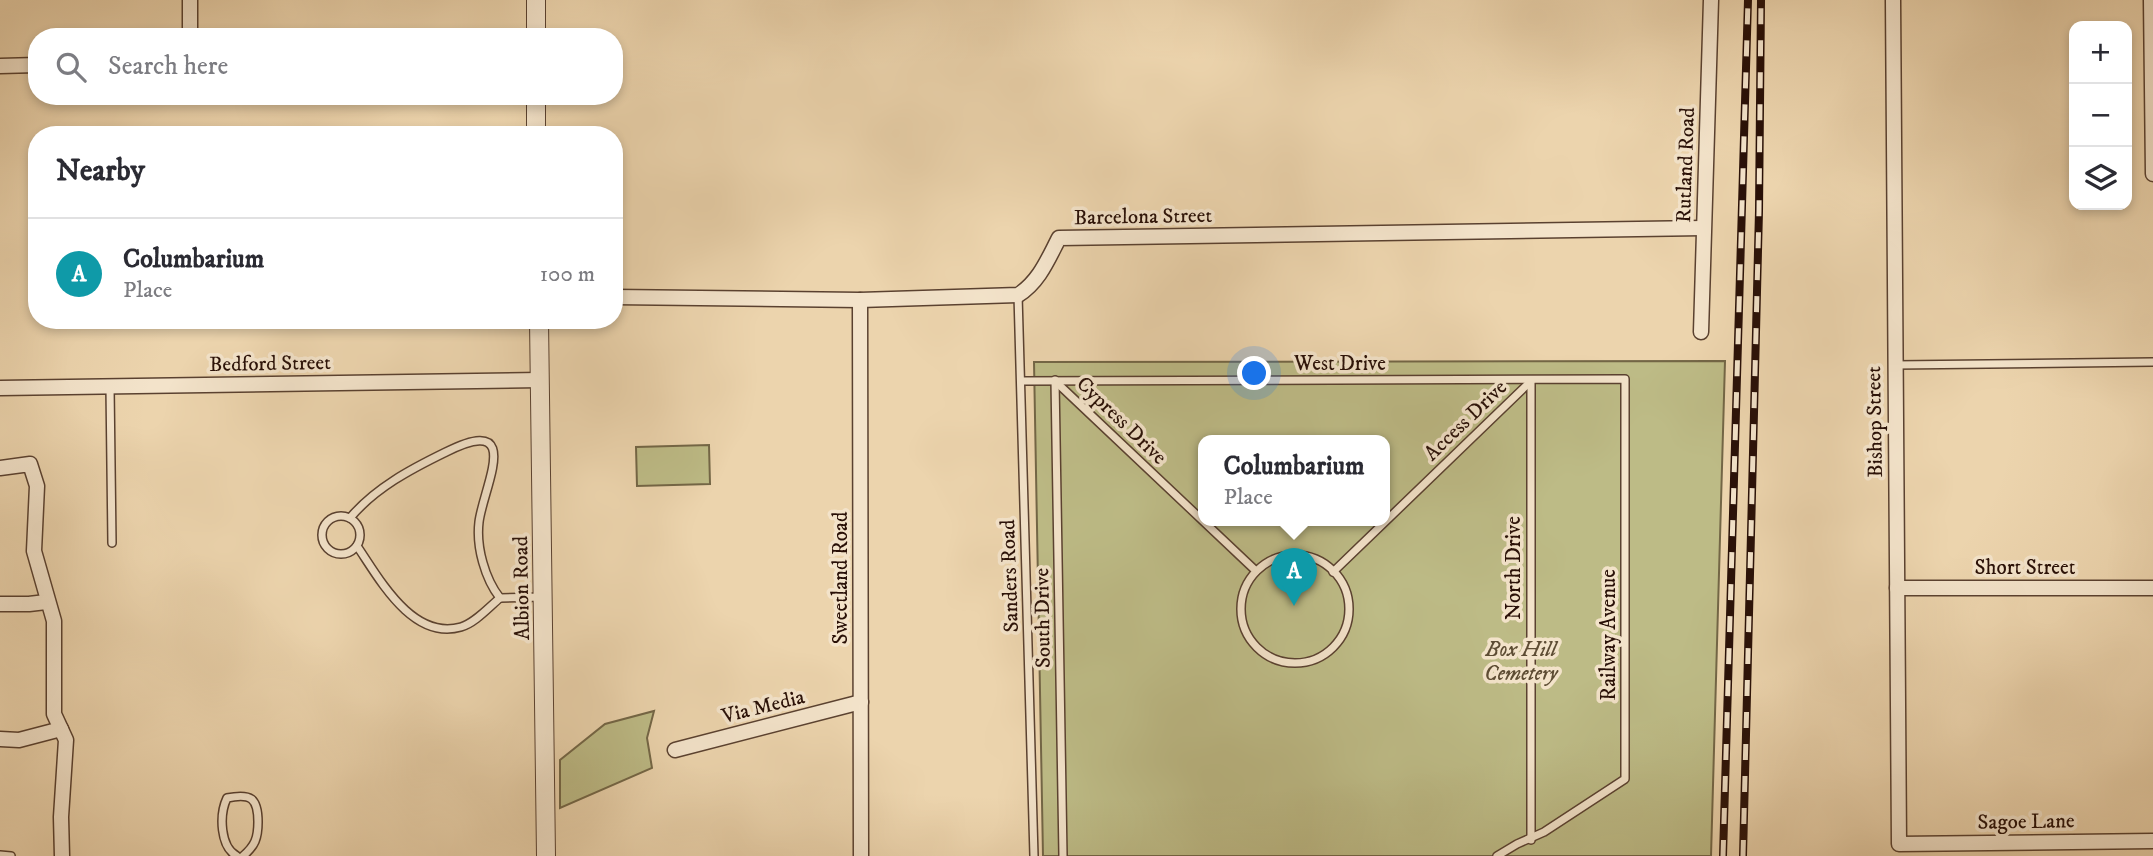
<!DOCTYPE html>
<meta charset="utf-8">
<style>
:root{--surface:#fff;--page:#f7f7f7;--text:#2b2b33;--muted:#7c7c81;--line:#e1e1e2;--accent:#ea580c}
body{margin:0;font-family:"IM FELL DW Pica",serif;background:var(--page);color:var(--text)}
.controls{position:absolute;right:21px;top:21px;display:grid;overflow:hidden;border-radius:14px;box-shadow:0 4px 10px #0003}
.controls button{width:63px;height:63px;display:grid;place-items:center;padding:0;border:0;border-bottom:2px solid var(--line);background:var(--surface);color:var(--text);font:35px sans-serif}
.you{position:absolute;left:1255px;top:374px;width:24px;height:24px;margin:-18px;border:5px solid #fff;border-radius:50%;background:#1a73e8;box-shadow:0 0 0 10px #1a73e833}
.badge{display:grid;place-items:center;width:46px;height:46px;border-radius:50%;background:var(--accent);color:#fff;font-size:23px;font-weight:700}
.pin{position:absolute;translate:-50% -58px;filter:drop-shadow(0 2px 4px #0008)}
.pin::after{content:'';position:absolute;top:37px;width:24px;height:21px;background:inherit;clip-path:polygon(0 0,100% 0,50% 100%)}
.popup{position:absolute;left:1198px;top:435px;width:192px;height:91px;box-sizing:border-box;display:grid;place-content:center;border-radius:14px;background:var(--surface);filter:drop-shadow(0 2px 5px #0005);font-size:23px;white-space:nowrap;color:var(--muted)}
.popup b{font-size:26px;color:var(--text)}
.popup::after{content:'';position:absolute;left:50%;top:100%;margin-left:-14px;border:14px solid transparent;border-top-color:var(--surface)}
.list{margin:0;padding:0;list-style:none}
h2{display:flex;justify-content:space-between;align-items:center;height:91px;margin:0;padding:0 28px;font-size:30px}
h2 small{font-size:23px;font-weight:400;color:var(--muted)}
.list li{display:grid;grid-template-columns:46px 1fr auto;gap:21px;align-items:center;box-sizing:border-box;height:112px;padding:0 28px;border-top:2px solid var(--line)}
.list b{display:block;font-size:26px;white-space:nowrap}
.list p{margin:0;font-size:23px;white-space:nowrap;color:var(--muted)}
.list em{font-size:23px;font-style:normal;color:var(--muted)}
.icon{flex:none;width:38px;height:38px;fill:none;stroke:currentColor;stroke-width:2;stroke-linecap:round;stroke-linejoin:round}
.map{position:relative;flex:none;width:2153px;height:856px;overflow:hidden}
.search{position:absolute;background:var(--surface);box-shadow:0 4px 10px #0003;left:28px;top:28px;width:595px;height:77px;display:flex;align-items:center;gap:18px;box-sizing:border-box;padding:0 24px;border-radius:28px;color:var(--muted);font-size:26px}
.panel{position:absolute;background:var(--surface);box-shadow:0 4px 10px #0003;left:28px;top:126px;width:595px;height:203px;border-radius:28px}
.map>svg:first-child{display:block}
.green{fill:#bdbb86;stroke:#736646;stroke-width:2;fill-rule:evenodd}
.lines{fill:none;stroke-linecap:round;stroke-linejoin:round}
.service-casing{stroke:#5a4130;stroke-width:10}
.minor-casing{stroke:#5a4130;stroke-width:17}
.tertiary-casing{stroke:#5a4130;stroke-width:20}
.service{stroke:#f3e3ca;stroke-width:7}
.minor{stroke:#f3e3ca;stroke-width:14}
.tertiary{stroke:#f3e3ca;stroke-width:18}
.rail-casing{stroke:#291007;stroke-width:8}
.rail{stroke:#f3e3ca;stroke-width:5;stroke-dasharray:16;stroke-linecap:butt}
.labels{text-anchor:middle;stroke-width:7;stroke-linejoin:round;paint-order:stroke}
.street-label{font-size:21px;fill:#291007;stroke:#f3e3ca}
.park-label{font-size:21px;font-style:italic;fill:#5d4c33;stroke:#f3e3ca}
</style>
<div class="map">
<svg width="2153" height="856" viewBox="0 0 2153 856">
<rect width="100%" height="100%" fill="#ecd4ad"/>
<filter id="stains"><feTurbulence type="fractalNoise" baseFrequency=".00286" numOctaves="4"/><feColorMatrix values="0 0 0 0 .2 0 0 0 0 .09 0 0 0 0 .02 0 0 0 .5 -.17"/></filter>
<radialGradient id="worn" r=".72"><stop offset=".6" stop-color="#630" stop-opacity="0"/><stop offset="1" stop-color="#630" stop-opacity=".3"/></radialGradient>
<g class="green">
<path d="M1725,361L1711,856H1043L1034,362ZM1203,440H1385V520H1203Z"/>
<path d="M709,445L710,484L637,486L636,447Z"/>
<path d="M654,711L647,738L652,768L560,808V760L605,724Z"/>
</g>
<g class="lines">
<g class="service-casing">
<g id="service">
<path d="M1018,295L1034,856"/>
<path d="M1895,365L2153,362"/>
<path d="M1055,380L1063,856"/>
<path d="M1022,381L1625,379V779L1544,832L1517,844L1497,856"/>
<path d="M1055,381L1256,571"/>
<path d="M1531,381V840"/>
<path d="M110,387L112,543"/>
<circle cx="341" cy="535" r="19"/>
<path d="M350,518C375,488 411,469 446,452C525,412 483,488 479,522C476,547 485,579 500,598L543,597"/>
<path d="M357,546C379,578 412,641 461,627C475,623 489,607 500,598"/>
<circle cx="1295" cy="609" r="54"/>
<path d="M1333,572L1531,381"/>
<path d="M0,855L11,856"/>
<path d="M237,856C220,847 219,815 227,798C251,793 258,798 258,822C258,838 255,846 243,856"/>
</g>
</g>
<g class="minor-casing">
<g id="minor">
<path d="M190,0V37"/>
<path d="M1893,0L1899,844L2153,841"/>
<path d="M2151,0L2153,174"/>
<path d="M0,66L37,65"/>
<path d="M614,297L860,300L1018,295C1039,282 1048,259 1059,238L1703,228"/>
<path d="M860,300L861,856"/>
<path d="M1701,332L1711,0"/>
<path d="M0,388L540,380"/>
<path d="M0,468L30,464L37,486L34,551L54,621V714L66,740L61,817L62,856"/>
<path d="M1897,588H2153"/>
<path d="M0,604H29L46,602"/>
<path d="M0,739L19,740L61,729"/>
<path d="M675,750L861,702"/>
</g>
</g>
<g class="tertiary-casing">
<g id="tertiary">
<path d="M536,0V37"/>
<path d="M536,96V135"/>
<path d="M539,320L546,856"/>
</g>
</g>
<use href="#service" class="service"/>
<use href="#minor" class="minor"/>
<use href="#tertiary" class="tertiary"/>
<g class="rail-casing">
<g id="rail">
<path d="M1723,856L1748,0"/>
<path d="M1743,856L1759,211L1761,0"/>
</g>
</g>
<use href="#rail" class="rail"/>
</g>
<g class="labels">
<g class="street-label">
<text transform="translate(1685 165) rotate(-88)" y="7">Rutland Road</text>
<text transform="translate(1143 216) rotate(-1)" y="7">Barcelona Street</text>
<text transform="translate(270 363) rotate(-1)" y="7">Bedford Street</text>
<text x="1340" y="370">West Drive</text>
<text transform="translate(1122 420) rotate(44)" y="7">Cypress Drive</text>
<text transform="translate(1465 420) rotate(-44)" y="7">Access Drive</text>
<text transform="translate(1874 422) rotate(-91)" y="7">Bishop Street</text>
<text x="2025" y="574">Short Street</text>
<text transform="translate(1513 568) rotate(-90)" y="7">North Drive</text>
<text transform="translate(1009 576) rotate(-92)" y="7">Sanders Road</text>
<text transform="translate(840 578) rotate(-90)" y="7">Sweetland Road</text>
<text transform="translate(521 588) rotate(-91)" y="7">Albion Road</text>
<text transform="translate(1042 618) rotate(-91)" y="7">South Drive</text>
<text transform="translate(1608 635) rotate(-90)" y="7">Railway Avenue</text>
<text transform="translate(763 706) rotate(-14)" y="7">Via Media</text>
<text transform="translate(2026 821) rotate(-1)" y="7">Sagoe Lane</text>
</g>
<g class="park-label">
<text x="1521" y="656">Box Hill<tspan x="1521" dy="24">Cemetery</tspan></text>
</g>
</g>
<rect width="100%" height="100%" filter="url(#stains)"/>
<rect width="100%" height="100%" fill="url(#worn)"/>
</svg>
<div class="controls">
<button>+</button>
<button>−</button>
<button><svg class="icon" aria-label="layers" viewBox="0 0 24 24"><path d="M12 4l9 5-9 5-9-5zM3 14l9 5 9-5"/></svg></button>
</div>
<div class="you"></div>
<div class="pin badge" style="left:1294px;top:606px;background:#0f9aa8">A</div>
<div class="popup"><b>Columbarium</b>Place</div>
<div class="search"><svg class="icon" aria-label="search" viewBox="0 0 24 24"><circle cx="10" cy="10" r="6"/><path d="M15 15l6 6"/></svg>Search here</div>
<section class="panel">
<h2>Nearby<small></small></h2>
<ul class="list">
<li><span class="badge" style="background:#0f9aa8">A</span><div><b>Columbarium</b><p>Place</p></div><em>100 m</em></li>
</ul>
</section>
</div>
